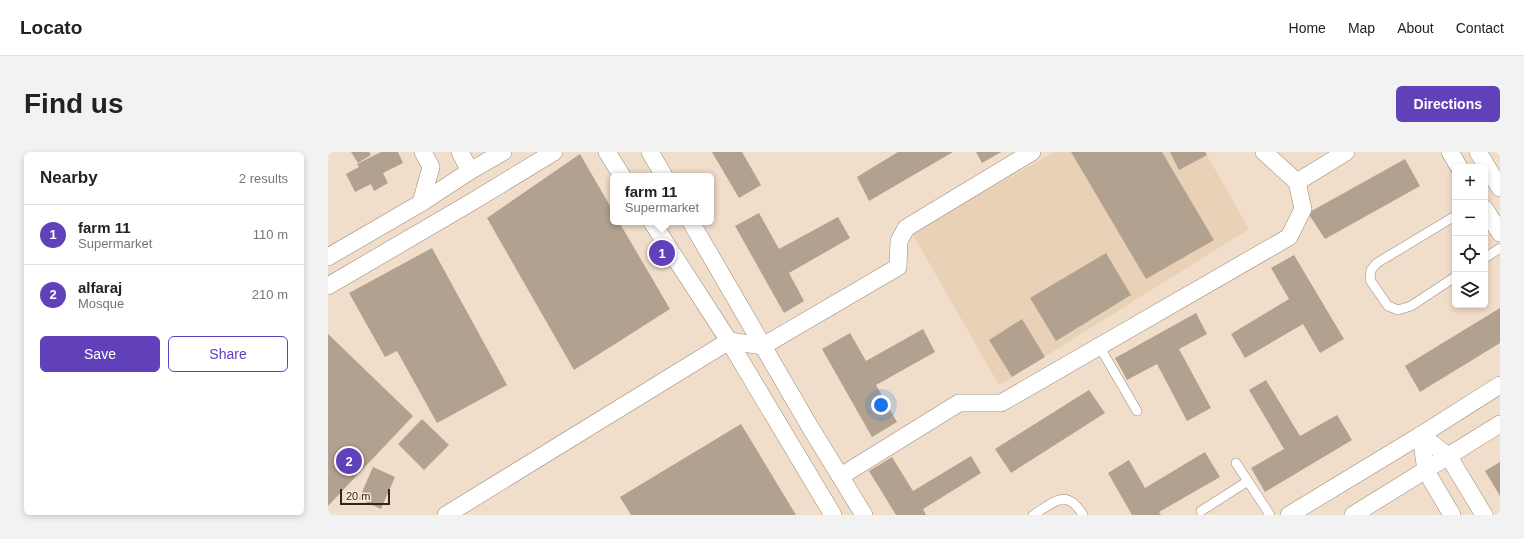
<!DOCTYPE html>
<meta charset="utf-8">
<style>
:root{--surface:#fff;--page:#f2f2f2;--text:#222;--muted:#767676;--line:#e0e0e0;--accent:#6141ba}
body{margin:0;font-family:Helvetica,sans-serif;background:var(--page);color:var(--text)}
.controls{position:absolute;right:12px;top:12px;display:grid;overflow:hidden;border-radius:6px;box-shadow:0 2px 6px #0003}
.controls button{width:36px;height:36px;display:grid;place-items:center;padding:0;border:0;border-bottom:1px solid var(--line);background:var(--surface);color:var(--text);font:20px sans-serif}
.scale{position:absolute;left:12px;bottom:10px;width:50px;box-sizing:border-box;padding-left:4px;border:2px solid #2d261f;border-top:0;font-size:11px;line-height:14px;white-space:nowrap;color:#2d261f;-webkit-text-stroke:3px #fdead7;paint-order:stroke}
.you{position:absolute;left:553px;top:253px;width:14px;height:14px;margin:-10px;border:3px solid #fff;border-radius:50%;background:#1a73e8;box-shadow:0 0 0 6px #1a73e833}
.badge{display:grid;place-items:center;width:26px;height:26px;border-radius:50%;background:var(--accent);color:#fff;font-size:13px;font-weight:700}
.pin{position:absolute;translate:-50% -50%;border:2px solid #fff;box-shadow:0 1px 4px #0006}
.popup{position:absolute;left:282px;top:21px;width:104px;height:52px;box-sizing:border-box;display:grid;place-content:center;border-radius:6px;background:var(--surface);filter:drop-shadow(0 1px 3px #0005);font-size:13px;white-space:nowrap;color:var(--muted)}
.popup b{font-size:15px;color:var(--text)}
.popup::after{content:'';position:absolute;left:50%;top:100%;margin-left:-8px;border:8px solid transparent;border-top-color:var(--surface)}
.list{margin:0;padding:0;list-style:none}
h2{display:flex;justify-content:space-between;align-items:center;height:52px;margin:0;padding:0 16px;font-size:17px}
h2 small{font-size:13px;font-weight:400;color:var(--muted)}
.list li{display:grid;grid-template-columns:26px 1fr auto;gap:12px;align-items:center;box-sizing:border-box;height:60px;padding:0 16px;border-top:1px solid var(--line)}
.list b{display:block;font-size:15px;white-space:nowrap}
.list p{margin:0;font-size:13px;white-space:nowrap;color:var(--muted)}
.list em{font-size:13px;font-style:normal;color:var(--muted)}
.actions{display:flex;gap:8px;padding:12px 16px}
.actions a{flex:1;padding:9px 0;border:1px solid var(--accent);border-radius:6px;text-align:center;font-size:14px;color:var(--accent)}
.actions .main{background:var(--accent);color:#fff}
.icon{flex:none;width:22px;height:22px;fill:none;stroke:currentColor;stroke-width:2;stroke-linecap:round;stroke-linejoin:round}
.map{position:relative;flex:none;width:1172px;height:363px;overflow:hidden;border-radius:6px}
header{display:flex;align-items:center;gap:24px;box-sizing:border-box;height:56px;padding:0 20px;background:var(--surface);border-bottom:1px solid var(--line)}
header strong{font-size:19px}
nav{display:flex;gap:22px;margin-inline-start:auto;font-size:14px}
.intro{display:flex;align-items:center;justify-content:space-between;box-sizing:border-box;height:96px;padding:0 24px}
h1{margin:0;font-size:28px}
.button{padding:10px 18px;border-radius:6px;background:var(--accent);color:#fff;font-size:14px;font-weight:700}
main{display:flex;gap:24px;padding:0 24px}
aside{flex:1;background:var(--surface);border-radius:6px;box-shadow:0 2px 6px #0003}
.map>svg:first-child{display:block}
.built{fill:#e9d1b8}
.building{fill:#b2a18f}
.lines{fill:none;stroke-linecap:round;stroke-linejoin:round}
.service-casing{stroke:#9c8b79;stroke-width:10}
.minor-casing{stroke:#9c8b79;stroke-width:18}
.service{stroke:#fff;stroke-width:9}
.minor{stroke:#fff;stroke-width:17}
</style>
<header>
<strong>Locato</strong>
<nav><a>Home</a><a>Map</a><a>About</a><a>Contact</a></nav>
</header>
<div class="intro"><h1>Find us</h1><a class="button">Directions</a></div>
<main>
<aside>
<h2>Nearby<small>2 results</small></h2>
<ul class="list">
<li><span class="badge">1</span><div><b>farm 11</b><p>Supermarket</p></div><em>110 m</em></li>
<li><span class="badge">2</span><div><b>alfaraj</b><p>Mosque</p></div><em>210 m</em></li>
</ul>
<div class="actions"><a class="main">Save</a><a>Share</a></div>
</aside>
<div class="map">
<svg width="1172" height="363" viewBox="0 0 1172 363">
<rect width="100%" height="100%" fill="#f0ddca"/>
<path class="built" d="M726,0H877L921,77L671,233L584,81Z"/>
<g class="building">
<path d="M23,0H41L43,3L30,11Z"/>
<path d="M53,0H70L75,11L55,21L60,31L46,39L43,32L27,40L18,22L31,15L29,12Z"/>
<path d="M384,0H414L433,33L411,46Z"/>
<path d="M570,0H625L541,49L529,25Z"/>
<path d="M648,0H673L654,11Z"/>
<path d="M743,0H834L886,88L818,127Z"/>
<path d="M842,0H877L879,3L851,18Z"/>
<path d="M252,2L285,59V70H291L342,157L246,218L159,66Z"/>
<path d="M1077,7L1092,34L997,87L980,61Z"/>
<path d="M431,61L451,97L510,65L522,86L461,121L476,149L456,161L407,74Z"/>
<path d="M104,96L179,233L109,271L69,199L57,205L21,141Z"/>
<path d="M778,101L803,143L728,189L702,146Z"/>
<path d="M966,103L1016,187L992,201L975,172L917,206L903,182L961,147L943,116Z"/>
<path d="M1172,156V191L1092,240L1077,214Z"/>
<path d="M868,161L879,182L851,197L883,256L859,269L829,212L799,228L787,206Z"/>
<path d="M694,167L717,205L684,225L661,188Z"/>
<path d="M595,177L607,200L548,233L569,270L544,285L494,197L522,181L538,209Z"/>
<path d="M0,182L85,264L0,354Z"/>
<path d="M938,228L972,284L1009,263L1024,288L937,340L923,316L956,297L921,238Z"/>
<path d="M761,238L777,261L683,321L667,297Z"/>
<path d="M94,267L121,293L96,318L70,292Z"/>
<path d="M413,272L468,363H303L292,345Z"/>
<path d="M877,300L892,325L831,360L833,363H804L780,321L801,308L817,336Z"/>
<path d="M643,304L653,321L595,357L598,363H568L541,319L564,305L585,339Z"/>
<path d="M1172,310V344L1157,319Z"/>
<path d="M45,315L67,325L53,357L31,347Z"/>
</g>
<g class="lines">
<g class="service-casing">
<g id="service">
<path d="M1127,64L1049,111L1043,118L1042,128L1060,154L1070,158L1083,154L1127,125"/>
<path d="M1157,106L1172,96"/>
<path d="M771,194L809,259"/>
<path d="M908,311L942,363"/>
<path d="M873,359L920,329"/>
<path d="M705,363C727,350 738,335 755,363"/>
</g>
</g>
<g class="minor-casing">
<g id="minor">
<path d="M132,0L142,19"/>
<path d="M279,0L294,24"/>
<path d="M322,0L336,24"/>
<path d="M1122,0L1131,15"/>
<path d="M1150,0L1172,36"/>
<path d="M969,30L1018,0"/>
<path d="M93,51L103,15L95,0"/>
<path d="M1157,57L1172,81"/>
<path d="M324,70L401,189L505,363"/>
<path d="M363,70L482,275L536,363"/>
<path d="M0,105L93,51L142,19L175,0"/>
<path d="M0,134L142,51L226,0"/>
<path d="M1093,283L1121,305L1156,363"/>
<path d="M1093,283L1098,319L1124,363"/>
<path d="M513,324L631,251H673L961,85L975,57L969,30L936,0"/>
<path d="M118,363L401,189L435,194L570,115L571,89L578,76L704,0"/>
<path d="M961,363L1093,283L1172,233"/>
<path d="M1025,363L1172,272"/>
</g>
</g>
<use href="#service" class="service"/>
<use href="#minor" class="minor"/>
</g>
</svg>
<div class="controls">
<button>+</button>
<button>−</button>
<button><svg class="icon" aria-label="locate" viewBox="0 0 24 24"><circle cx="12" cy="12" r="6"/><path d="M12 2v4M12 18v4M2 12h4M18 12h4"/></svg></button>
<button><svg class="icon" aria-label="layers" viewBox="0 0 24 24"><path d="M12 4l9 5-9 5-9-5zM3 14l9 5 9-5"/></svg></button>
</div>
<div class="scale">20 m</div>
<div class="you"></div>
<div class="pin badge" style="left:334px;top:101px">1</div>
<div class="popup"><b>farm 11</b>Supermarket</div>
<div class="pin badge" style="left:21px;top:309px">2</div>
</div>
</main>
